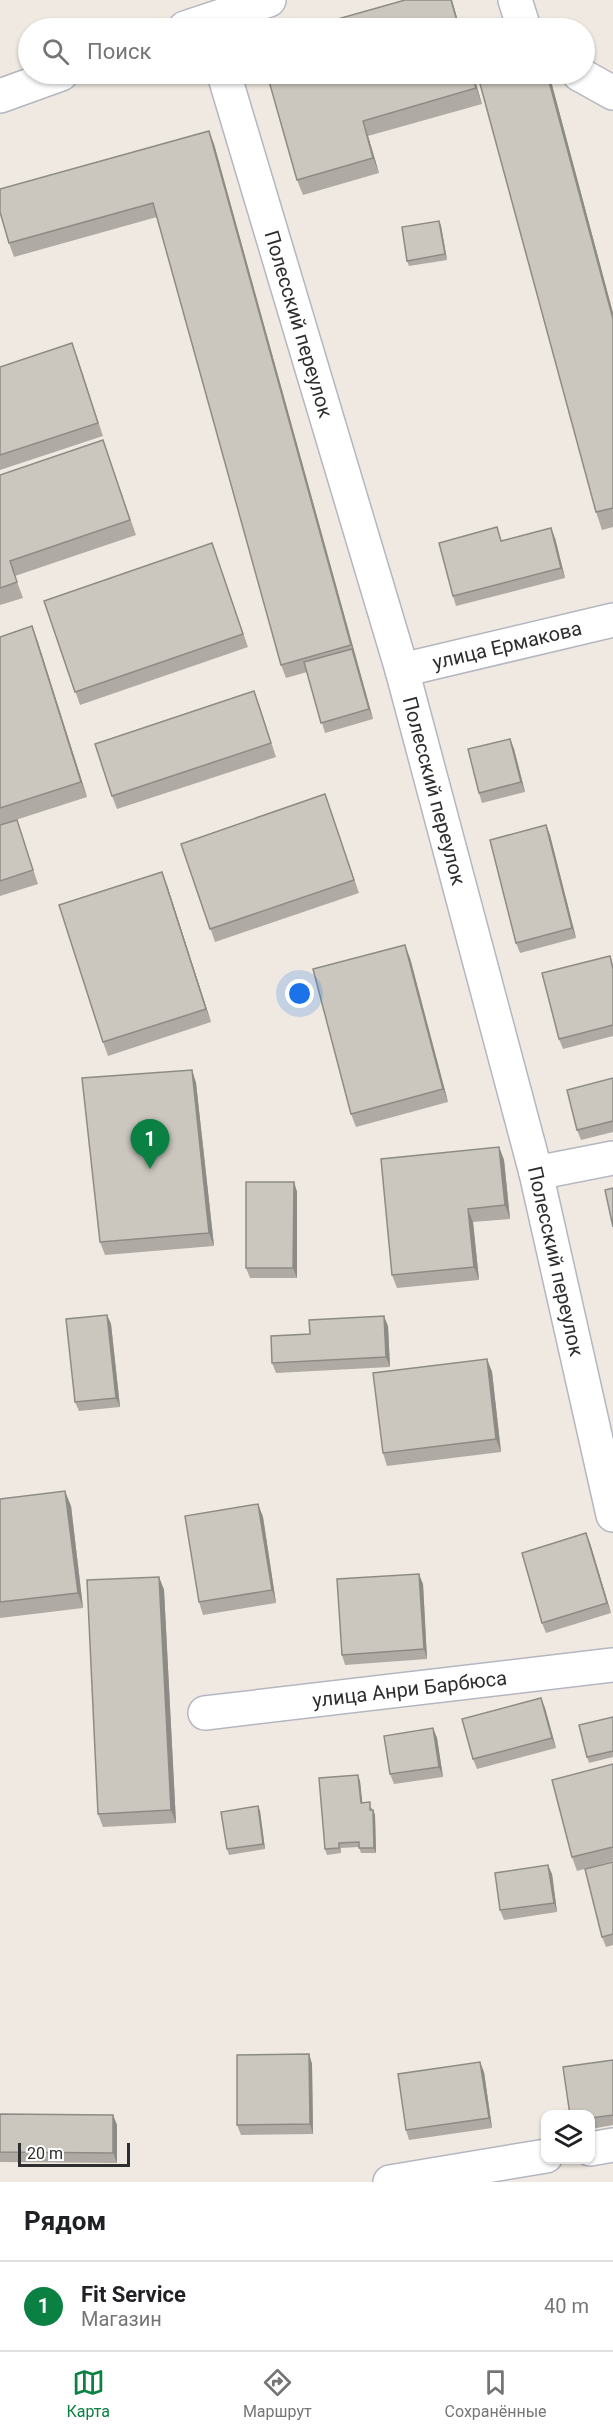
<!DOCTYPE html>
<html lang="ru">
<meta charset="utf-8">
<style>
body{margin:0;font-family:Roboto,sans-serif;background:#f6f6f6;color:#202124}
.controls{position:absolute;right:18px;bottom:18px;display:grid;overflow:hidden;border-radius:12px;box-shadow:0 2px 4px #0004}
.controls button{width:54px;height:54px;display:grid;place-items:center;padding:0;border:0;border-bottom:2px solid #e0e0e0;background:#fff;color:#202124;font:30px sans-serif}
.scale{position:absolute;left:18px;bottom:15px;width:112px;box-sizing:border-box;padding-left:6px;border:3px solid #2e2e2e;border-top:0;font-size:16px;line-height:21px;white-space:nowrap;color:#2e2e2e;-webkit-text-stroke:4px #fff;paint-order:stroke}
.you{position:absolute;left:300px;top:994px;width:21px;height:21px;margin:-15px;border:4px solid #fff;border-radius:50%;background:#1a73e8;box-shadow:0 0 0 9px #1a73e833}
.badge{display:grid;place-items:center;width:39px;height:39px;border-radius:50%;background:#0b8043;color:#fff;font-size:20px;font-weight:700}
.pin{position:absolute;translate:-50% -50px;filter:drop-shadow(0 2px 3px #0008)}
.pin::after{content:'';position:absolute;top:32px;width:21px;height:18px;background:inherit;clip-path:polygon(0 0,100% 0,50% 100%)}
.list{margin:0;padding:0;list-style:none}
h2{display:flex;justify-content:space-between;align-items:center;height:78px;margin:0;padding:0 24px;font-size:26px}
h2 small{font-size:20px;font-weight:400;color:#757577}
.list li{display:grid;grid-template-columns:39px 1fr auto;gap:18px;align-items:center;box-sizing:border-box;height:90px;padding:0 24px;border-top:2px solid #e0e0e0}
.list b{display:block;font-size:22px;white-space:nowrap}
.list p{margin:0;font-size:20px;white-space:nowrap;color:#757577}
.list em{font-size:20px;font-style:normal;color:#757577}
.icon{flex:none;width:33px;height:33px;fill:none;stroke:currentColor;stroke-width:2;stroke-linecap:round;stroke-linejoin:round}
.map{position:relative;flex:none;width:613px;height:2182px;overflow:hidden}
.search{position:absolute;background:#fff;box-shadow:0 2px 4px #0004;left:18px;right:18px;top:18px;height:66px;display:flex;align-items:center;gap:15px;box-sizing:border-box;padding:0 21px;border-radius:33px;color:#757577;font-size:22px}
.sheet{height:168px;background:#fff}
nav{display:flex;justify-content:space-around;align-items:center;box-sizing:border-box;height:84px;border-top:2px solid #e0e0e0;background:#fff;font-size:16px;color:#757577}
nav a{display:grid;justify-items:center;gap:3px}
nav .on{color:#0b8043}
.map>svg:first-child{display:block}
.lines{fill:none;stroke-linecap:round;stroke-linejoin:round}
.minor-casing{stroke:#b4b7c1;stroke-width:36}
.minor{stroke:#fff;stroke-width:33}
.wall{fill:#afaba4}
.shaded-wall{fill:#8e8b86}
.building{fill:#cbc7bf;stroke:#8e8b86;stroke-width:1.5}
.labels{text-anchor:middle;stroke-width:4.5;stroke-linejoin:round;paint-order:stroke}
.street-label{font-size:20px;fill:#2e2e2e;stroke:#fff}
</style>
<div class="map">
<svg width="613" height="2182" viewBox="0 0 613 2182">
<rect width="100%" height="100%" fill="#efe9e1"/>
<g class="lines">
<g class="minor-casing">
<g id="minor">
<polyline points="515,0 524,28"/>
<polyline points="185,28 269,0"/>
<path id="s1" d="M224,74L402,670L536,1173L613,1515"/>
<polyline points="579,74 613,93"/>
<polyline points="0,96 61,74"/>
<path id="s2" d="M402,670L613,620"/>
<polyline points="536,1173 613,1158"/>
<path id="s3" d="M205,1713L613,1665"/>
<polyline points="590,2149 613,2145"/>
<polyline points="390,2182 546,2156"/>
</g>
</g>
<use href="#minor" class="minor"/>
</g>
<g class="wall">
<polygon points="267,74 473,74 482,104 368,136 379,173 303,195 297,180"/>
<polygon points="551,81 613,313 613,527 602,530 596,512"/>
<polygon points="209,131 214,144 373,719 325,733 307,672 286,678 281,665 157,217 14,257 9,243"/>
<polygon points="439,221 441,226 447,260 409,266 407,261"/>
<polygon points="77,356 103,436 0,470 0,367"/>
<polygon points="103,440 136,535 15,576 23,598 0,605 0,475"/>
<polygon points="555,538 565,578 456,606 453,596 501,541"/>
<polygon points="212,543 248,647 80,705 44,601"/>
<polygon points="32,626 87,797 0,825 0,637"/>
<polygon points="259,704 276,757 117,809 112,796"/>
<polygon points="510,739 514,749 525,792 482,803 479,793"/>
<polygon points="325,794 359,893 215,942 181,844"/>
<polygon points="17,820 38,884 0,896 0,825"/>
<polygon points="546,825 550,835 576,938 520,953 516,943"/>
<polygon points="167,885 211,1022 108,1056 103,1042"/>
<polygon points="610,956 613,965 613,1036 563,1049 559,1039"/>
<polygon points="410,958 448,1102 356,1127 351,1114"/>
<polygon points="192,1070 196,1083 214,1246 105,1255 100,1242"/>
<polygon points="613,1078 613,1132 581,1140 577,1130"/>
<polygon points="499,1147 504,1160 510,1219 473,1222 479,1280 397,1288 392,1275"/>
<polygon points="294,1182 297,1192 297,1278 250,1278 246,1268"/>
<polygon points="107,1315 111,1324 120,1407 79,1411 75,1402"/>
<polygon points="388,1326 390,1367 276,1373 272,1363 310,1334"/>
<polygon points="487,1359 492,1372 501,1452 387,1466 383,1453"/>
<polygon points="0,1499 71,1506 83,1608 0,1618"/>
<polygon points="258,1504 263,1517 276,1603 203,1615 199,1602"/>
<polygon points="590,1543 611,1613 546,1633 542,1623"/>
<polygon points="159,1577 164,1590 176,1823 103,1827 98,1814"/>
<polygon points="423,1584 427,1659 345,1665 342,1655"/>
<polygon points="541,1698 545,1708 556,1748 477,1769 473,1759"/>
<polygon points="613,1717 613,1757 589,1763 587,1757"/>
<polygon points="433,1728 437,1738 443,1777 394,1784 390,1774"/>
<polygon points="613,1764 613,1861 577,1871 572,1857"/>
<polygon points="360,1781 362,1803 372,1808 372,1810 373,1810 375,1815 376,1853 361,1853 359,1847 341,1848 341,1853 327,1855 325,1849"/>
<polygon points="258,1806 260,1811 265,1849 229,1855 227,1849"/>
<polygon points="613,1862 613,1945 606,1947 602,1937"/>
<polygon points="552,1874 557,1912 504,1920 500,1910"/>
<polygon points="309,2054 312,2064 313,2134 241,2135 237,2125"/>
<polygon points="613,2060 613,2125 591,2129 591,2115"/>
<polygon points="484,2072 492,2128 409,2140 406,2130"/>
<polygon points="0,2114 113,2115 117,2125 117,2163 0,2162"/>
</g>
<g class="shaded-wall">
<polygon points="451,0 452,0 460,28 459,28"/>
<polygon points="472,74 473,74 482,104 476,88"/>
<polygon points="547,74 548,74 551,81 613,313 613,319"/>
<polygon points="363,121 368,136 379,173 373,158"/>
<polygon points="209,131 214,144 373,719 369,709"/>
<polygon points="439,221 441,226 447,260 445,254"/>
<polygon points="551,528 555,538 565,578 561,568"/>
<polygon points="32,626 38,642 87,797 81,782"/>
<polygon points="510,739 514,749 525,792 521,782"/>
<polygon points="546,825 550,835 576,938 572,928"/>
<polygon points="162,872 167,885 211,1022 206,1009"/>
<polygon points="405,945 410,958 448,1102 443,1089"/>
<polygon points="192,1070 196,1083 214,1246 209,1233"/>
<polygon points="499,1147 504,1160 510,1219 505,1205"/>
<polygon points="294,1182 297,1192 297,1278 293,1268"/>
<polygon points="468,1209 473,1222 479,1280 474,1267"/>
<polygon points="107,1315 111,1324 120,1407 116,1398"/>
<polygon points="384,1316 388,1326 390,1367 386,1357"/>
<polygon points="487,1359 492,1372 501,1452 496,1439"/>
<polygon points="65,1491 71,1506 83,1608 78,1593"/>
<polygon points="258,1504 263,1517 276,1603 272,1590"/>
<polygon points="586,1533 590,1543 611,1613 607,1603"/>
<polygon points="419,1574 423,1584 427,1659 424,1649"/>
<polygon points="159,1577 164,1590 176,1823 171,1810"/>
<polygon points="541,1698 545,1708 556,1748 552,1738"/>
<polygon points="433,1728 437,1738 443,1777 439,1767"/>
<polygon points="358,1775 360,1781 363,1808 361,1803"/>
<polygon points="258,1806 260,1811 265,1849 263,1844"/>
<polygon points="373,1810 375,1815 376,1853 374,1848"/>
<polygon points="548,1865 552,1874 557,1912 554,1903"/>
<polygon points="309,2054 312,2064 313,2134 310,2124"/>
<polygon points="480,2062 484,2072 492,2128 489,2118"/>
<polygon points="113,2115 117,2125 117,2163 113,2153"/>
</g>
<g class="building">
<polygon points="405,0 451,0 459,28 306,28"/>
<polygon points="267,74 472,74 476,88 363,121 373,158 297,180"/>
<polygon points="505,74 547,74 613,319 613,508 596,512 479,80"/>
<polygon points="209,131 351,645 281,665 153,203 9,243 0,212 0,189"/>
<polygon points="439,221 445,254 407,261 402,227"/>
<polygon points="72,343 98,423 0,455 0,367"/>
<polygon points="103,440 130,520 10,561 17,582 0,588 0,475"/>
<polygon points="497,527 501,541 551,528 561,568 453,596 439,543"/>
<polygon points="212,543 243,634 75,692 44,601"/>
<polygon points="32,626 81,782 0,808 0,637"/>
<polygon points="352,649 369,709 321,723 304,662"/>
<polygon points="254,691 271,743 112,796 95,744"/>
<polygon points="510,739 521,782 479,793 468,749"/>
<polygon points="325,794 354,880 210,929 181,844"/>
<polygon points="17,820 33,870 0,881 0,825"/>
<polygon points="546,825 572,928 516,943 490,840"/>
<polygon points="162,872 206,1009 103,1042 59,905"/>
<polygon points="405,945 443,1089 351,1114 313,969"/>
<polygon points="610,956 613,969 613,1025 559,1039 542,973"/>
<polygon points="192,1070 209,1233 100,1242 82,1078"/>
<polygon points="613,1078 613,1121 577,1130 567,1090"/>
<polygon points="499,1147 505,1205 468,1209 474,1267 392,1275 381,1159"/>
<polygon points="246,1182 294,1182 293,1268 246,1268"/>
<polygon points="613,1188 613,1227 605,1190"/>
<polygon points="107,1315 116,1398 75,1402 66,1319"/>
<polygon points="384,1316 386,1357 272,1363 271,1336 310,1334 309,1320"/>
<polygon points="487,1359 496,1439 383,1453 373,1373"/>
<polygon points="65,1491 78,1593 0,1602 0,1499"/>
<polygon points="258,1504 272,1590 199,1602 185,1516"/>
<polygon points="586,1533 607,1603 542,1623 522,1553"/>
<polygon points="419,1574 424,1649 342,1655 337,1579"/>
<polygon points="159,1577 171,1810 98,1814 87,1580"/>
<polygon points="541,1698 552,1738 473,1759 462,1719"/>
<polygon points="613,1717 613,1751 587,1757 579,1725"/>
<polygon points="433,1728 439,1767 390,1774 384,1736"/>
<polygon points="613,1764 613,1847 572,1857 552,1780"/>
<polygon points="358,1775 361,1803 370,1802 370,1810 373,1810 374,1848 359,1848 359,1842 339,1843 339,1848 325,1849 319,1778"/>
<polygon points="258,1806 263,1844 227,1849 221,1812"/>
<polygon points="613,1862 613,1934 602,1937 585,1869"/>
<polygon points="548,1865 554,1903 500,1910 495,1873"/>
<polygon points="309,2054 310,2124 237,2125 237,2055"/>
<polygon points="613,2060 613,2115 591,2118 591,2115 570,2115 563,2067"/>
<polygon points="480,2062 489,2118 406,2130 398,2074"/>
<polygon points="0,2114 113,2115 113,2153 0,2152"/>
</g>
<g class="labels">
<g class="street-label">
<text dy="7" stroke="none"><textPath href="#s1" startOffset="261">Полесский переулок</textPath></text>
<text dy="7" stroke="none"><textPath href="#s2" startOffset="108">улица Ермакова</textPath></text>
<text dy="7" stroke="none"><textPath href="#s1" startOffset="747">Полесский переулок</textPath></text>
<text dy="7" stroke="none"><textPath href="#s1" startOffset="1233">Полесский переулок</textPath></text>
<text dy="7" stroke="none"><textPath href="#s3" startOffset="206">улица Анри Барбюса</textPath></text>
</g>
</g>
</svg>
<div class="controls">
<button><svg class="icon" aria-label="layers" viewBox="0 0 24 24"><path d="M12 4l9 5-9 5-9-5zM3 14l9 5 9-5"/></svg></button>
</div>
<div class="scale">20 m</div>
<div class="you"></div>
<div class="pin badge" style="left:150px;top:1169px">1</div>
<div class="search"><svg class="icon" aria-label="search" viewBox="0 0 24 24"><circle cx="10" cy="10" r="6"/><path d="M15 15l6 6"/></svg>Поиск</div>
</div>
<section class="sheet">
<h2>Рядом<small></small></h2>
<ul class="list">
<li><span class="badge">1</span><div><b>Fit Service</b><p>Магазин</p></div><em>40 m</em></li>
</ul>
</section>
<nav>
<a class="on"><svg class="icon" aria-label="map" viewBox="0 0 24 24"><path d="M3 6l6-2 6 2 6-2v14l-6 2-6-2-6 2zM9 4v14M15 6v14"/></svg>Карта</a>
<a><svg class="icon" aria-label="directions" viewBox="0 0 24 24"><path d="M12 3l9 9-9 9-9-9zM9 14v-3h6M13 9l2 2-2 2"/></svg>Маршрут</a>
<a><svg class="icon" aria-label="saved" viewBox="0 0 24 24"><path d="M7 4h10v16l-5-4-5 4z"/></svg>Сохранённые</a>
</nav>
